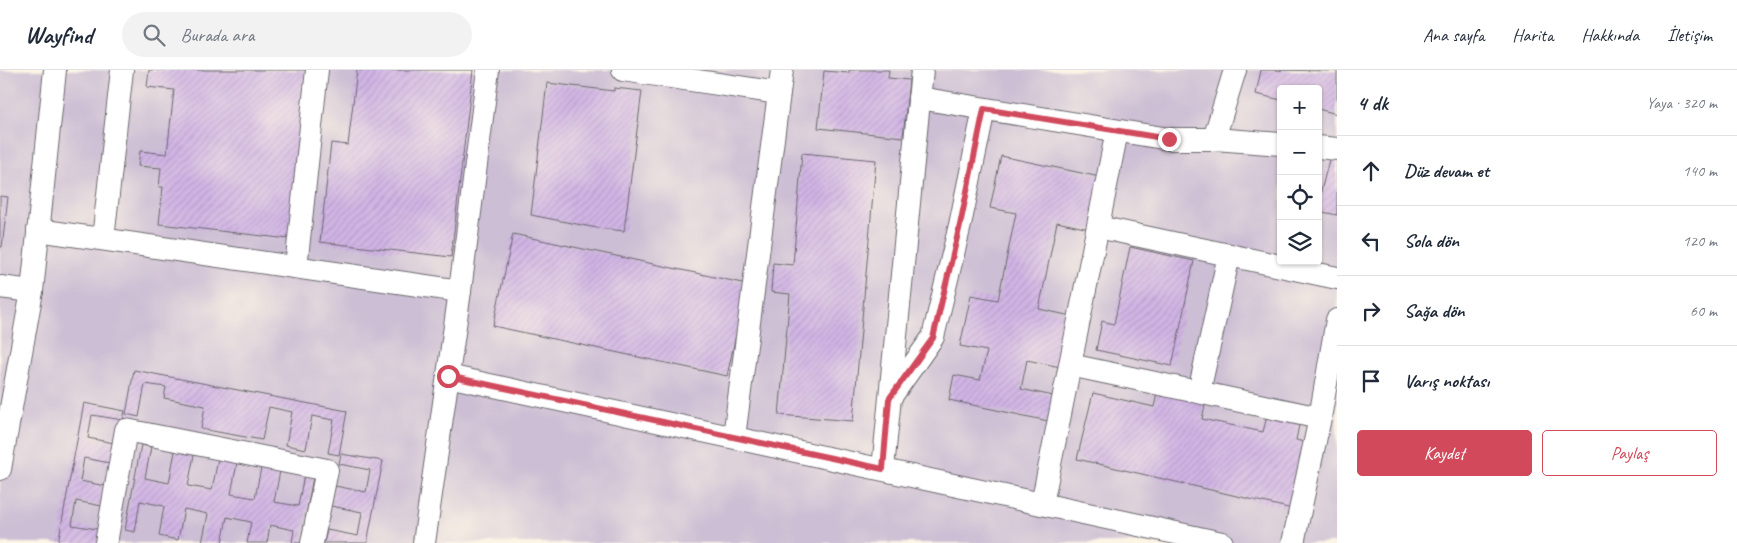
<!DOCTYPE html>
<html lang="tr">
<meta charset="utf-8">
<style>
body{margin:0;font-family:Caveat,sans-serif;background:#f2f2f3;color:#1f2937}
.controls{position:absolute;right:15px;top:15px;display:grid;overflow:hidden;border-radius:5px;box-shadow:0 1px 4px #0004}
.controls button{width:45px;height:45px;display:grid;place-items:center;padding:0;border:0;border-bottom:1px solid #e0e1e3;background:#fff;color:#1f2937;font:25px sans-serif}
.stop{position:absolute;width:15px;height:15px;margin:-11px;border:4px solid #d1495b;border-radius:50%;background:#fff}
.stop.end{background:#d1495b;border-color:#fff;box-shadow:0 1px 5px #0008}
.list{margin:0;padding:0;list-style:none}
h2{display:flex;justify-content:space-between;align-items:center;height:65px;margin:0;padding:0 20px;font-size:21px}
h2 small{font-size:16px;font-weight:400;color:#747a83}
.list li{display:grid;grid-template-columns:32px 1fr auto;gap:15px;align-items:center;box-sizing:border-box;height:70px;padding:0 20px;border-top:1px solid #e0e1e3}
.list b{display:block;font-size:19px;white-space:nowrap}
.list em{font-size:16px;font-style:normal;color:#747a83}
.actions{display:flex;gap:10px;padding:15px 20px}
.actions a{flex:1;padding:11px 0;border:1px solid #d1495b;border-radius:5px;text-align:center;font-size:18px;color:#d1495b}
.actions .main{background:#d1495b;color:#fff}
.icon{flex:none;width:28px;height:28px;fill:none;stroke:currentColor;stroke-width:2;stroke-linecap:round;stroke-linejoin:round}
.map{position:relative;flex:none;width:1337px;height:473px;overflow:hidden}
header{display:flex;align-items:center;gap:30px;box-sizing:border-box;height:70px;padding:0 25px;background:#fff;border-bottom:1px solid #e0e1e3}
header strong{font-size:24px}
nav{display:flex;gap:28px;margin-inline-start:auto;font-size:18px}
.search{width:350px;height:45px;background:#f2f2f3;display:flex;align-items:center;gap:12px;box-sizing:border-box;padding:0 18px;border-radius:28px;color:#747a83;font-size:19px}
main{display:flex}
aside{flex:1;background:#fff}
.map>svg:first-child{display:block}
.industrial{fill:#ccbed4;fill-rule:evenodd}
.building{fill:url(#building-hatch)}
.lines{fill:none;stroke-linecap:round;stroke-linejoin:round}
.minor-casing{stroke:#6b686f;stroke-width:24}
.minor{stroke:#fff;stroke-width:22}
.route{stroke:#d1495b;stroke-width:6}
</style>
<header>
<strong>Wayfind</strong>
<div class="search"><svg class="icon" aria-label="search" viewBox="0 0 24 24"><circle cx="10" cy="10" r="6"/><path d="M15 15l6 6"/></svg>Burada ara</div>
<nav><a>Ana sayfa</a><a>Harita</a><a>Hakkında</a><a>İletişim</a></nav>
</header>
<main>
<div class="map">
<svg width="1337" height="473" viewBox="0 0 1337 473">
<defs>
<pattern id="building-hatch" width="6" height="6" patternUnits="userSpaceOnUse" patternTransform="scale(1.25)"><rect width="6" height="6" fill="#d1b5e5"/><path d="M-1 1l2-2M0 6l6-6M5 7l2-2" fill="none" stroke="#b39bc5"/></pattern>
</defs>
<rect width="100%" height="100%" fill="#fcf5e5"/>
<filter id="ink" filterUnits="userSpaceOnUse"><feTurbulence type="fractalNoise" baseFrequency=".02" numOctaves="2"/><feDisplacementMap in="SourceGraphic" scale="10" xChannelSelector="R" yChannelSelector="G"/><feConvolveMatrix kernelMatrix="1 2 1 2 8 2 1 2 1" color-interpolation-filters="sRGB"/></filter>
<filter id="wash" filterUnits="userSpaceOnUse"><feTurbulence type="fractalNoise" baseFrequency=".0096" numOctaves="4" result="noise"/><feDisplacementMap in="SourceGraphic" scale="20" xChannelSelector="R" yChannelSelector="G"/><feGaussianBlur stdDeviation="1.12" result="paint"/><feColorMatrix in="noise" values="0 0 0 0 0 0 0 0 0 0 0 0 0 0 0 0 0 1.4 0 .05"/><feComposite in="paint" operator="in"/></filter>
<g filter="url(#wash)">
<rect width="100%" height="100%" fill="#f3e9cf"/>
<path class="industrial" d="M0,0H1337V473H0ZM1281,19H1318V191H1281Z"/>
<g id="blocks">
<g class="building">
<polygon points="149,0 309,0 289,169 159,154 163,117 159,117 161,98 138,96 140,81 167,84 174,20 147,17"/>
<polygon points="357,0 473,0 451,187 320,172 331,73 348,75"/>
<polygon points="849,0 889,0 888,8 909,10 903,67 818,58 824,1 849,3"/>
<polygon points="1261,0 1337,1 1337,44 1318,39 1318,19 1281,19 1281,30 1256,24"/>
<polygon points="547,13 614,21 614,18 642,21 624,161 597,158 531,145"/>
<polygon points="802,83 876,90 853,351 779,345 790,224 771,222 773,193 793,195"/>
<polygon points="1001,86 1105,108 1094,160 1057,152 1039,239 1076,247 1065,298 1027,290 1021,319 1058,327 1053,352 949,330 954,305 980,310 987,281 960,276 971,225 998,230 1016,143 990,138"/>
<polygon points="1330,86 1337,87 1337,145 1318,141 1318,133"/>
<polygon points="0,126 8,127 2,177 0,177"/>
<polygon points="513,164 747,214 727,306 493,256"/>
<polygon points="1130,177 1194,191 1172,296 1096,280 1102,251 1114,254"/>
<polygon points="134,300 347,341 339,385 328,383 334,350 312,346 306,379 286,375 292,342 269,337 262,370 201,359 205,336 164,328 166,317 145,314 139,347 126,344"/>
<polygon points="1158,319 1206,331 1202,349 1263,362 1268,342 1300,350 1296,370 1312,374 1297,440 1077,389 1093,323 1154,337"/>
<polygon points="84,333 125,341 123,350 92,345 88,368 119,374 115,394 84,388 80,411 111,417 107,437 76,431 72,455 103,460 100,473 58,473"/>
<polygon points="141,375 151,377 145,408 169,413 175,381 194,385 188,416 212,420 218,389 237,393 231,424 255,428 261,398 280,401 274,432 298,436 304,405 313,407 301,473 292,473 294,460 270,455 267,473 247,473 251,452 227,447 222,473 202,473 208,444 184,439 178,470 159,466 164,436 140,431 135,462 125,460"/>
<polygon points="341,384 383,391 367,473 324,473 327,460 358,466 362,442 331,436 335,416 366,422 370,400 339,394"/>
</g>
</g>
</g>
<g filter="url(#ink)">
<use href="#blocks" fill-opacity="0" stroke="#6b686f" stroke-width="1"/>
<g class="lines">
<g class="minor-casing">
<g id="minor">
<polyline points="623,0 779,23 782,0"/>
<polyline points="919,28 1169,69 1214,69 1235,0"/>
<polyline points="1214,69 1281,74"/>
<polyline points="1318,77 1337,79"/>
<polyline points="1098,157 1337,208"/>
<polyline points="38,160 460,221"/>
<polyline points="103,169 122,0"/>
<polyline points="296,197 317,0"/>
<polyline points="0,217 32,221"/>
<polyline points="1070,295 1320,348"/>
<polyline points="448,306 1222,473"/>
<polyline points="1199,322 1229,185"/>
<polyline points="890,328 933,267 960,155 984,39"/>
<polyline points="734,367 779,23"/>
<polyline points="0,399 32,221 55,0"/>
<polyline points="883,399 922,0"/>
<polyline points="1042,434 1117,61"/>
<polyline points="106,473 126,360 327,400 312,473"/>
<polyline points="424,473 460,221 488,0"/>
<polyline points="1293,473 1320,348 1337,250"/>
</g>
</g>
<use href="#minor" class="minor"/>
</g>
</g>
<g class="lines" filter="url(#ink)">
<polyline class="route" points="448,306 883,399 889,329 933,268 960,155 984,39 1169,69"/>
</g>
</svg>
<div class="controls">
<button>+</button>
<button>−</button>
<button><svg class="icon" aria-label="locate" viewBox="0 0 24 24"><circle cx="12" cy="12" r="6"/><path d="M12 2v4M12 18v4M2 12h4M18 12h4"/></svg></button>
<button><svg class="icon" aria-label="layers" viewBox="0 0 24 24"><path d="M12 4l9 5-9 5-9-5zM3 14l9 5 9-5"/></svg></button>
</div>
<div class="stop" style="left:448px;top:306px"></div>
<div class="stop end" style="left:1169px;top:69px"></div>
</div>
<aside>
<h2>4 dk<small>Yaya · 320 m</small></h2>
<ul class="list">
<li><svg class="icon" aria-label="ahead" viewBox="0 0 24 24"><path d="M12 20V5M6 11l6-6 6 6"/></svg><div><b>Düz devam et</b></div><em>140 m</em></li>
<li><svg class="icon" aria-label="left" viewBox="0 0 24 24"><path d="M17 20v-9H6M10 6l-5 5 5 5"/></svg><div><b>Sola dön</b></div><em>120 m</em></li>
<li><svg class="icon" aria-label="right" viewBox="0 0 24 24"><path d="M7 20v-9h11M14 6l5 5-5 5"/></svg><div><b>Sağa dön</b></div><em>60 m</em></li>
<li><svg class="icon" aria-label="arrive" viewBox="0 0 24 24"><path d="M6 21V4h12l-3 4 3 4H6"/></svg><div><b>Varış noktası</b></div></li>
</ul>
<div class="actions"><a class="main">Kaydet</a><a>Paylaş</a></div>
</aside>
</main>
